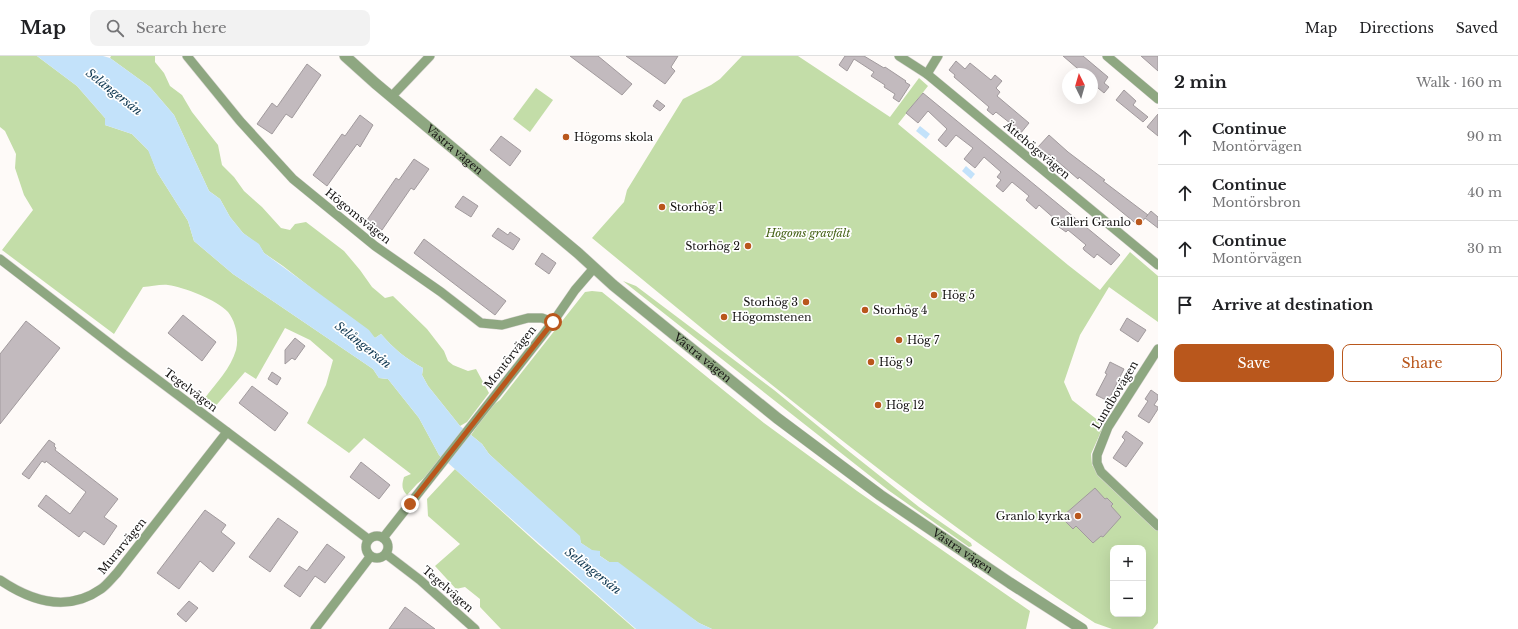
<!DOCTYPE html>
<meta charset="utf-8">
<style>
body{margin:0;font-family:"Libre Baskerville",serif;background:#f2f2f2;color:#202124}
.controls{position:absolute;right:12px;bottom:12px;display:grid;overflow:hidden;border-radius:8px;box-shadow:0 4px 16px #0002}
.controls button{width:36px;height:36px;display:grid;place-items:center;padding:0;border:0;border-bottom:1px solid #e0e0e0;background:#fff;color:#202124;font:20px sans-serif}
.compass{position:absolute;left:1062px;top:12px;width:36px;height:36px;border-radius:50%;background:#fff;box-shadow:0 4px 16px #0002;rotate:355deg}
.stop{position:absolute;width:12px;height:12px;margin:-9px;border:3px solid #b9571c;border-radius:50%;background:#fff}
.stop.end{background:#b9571c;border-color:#fff;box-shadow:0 1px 4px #0008}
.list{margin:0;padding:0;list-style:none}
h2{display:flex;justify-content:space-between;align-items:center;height:52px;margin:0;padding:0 16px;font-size:17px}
h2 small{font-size:13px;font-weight:400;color:#757577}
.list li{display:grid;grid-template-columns:26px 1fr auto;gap:12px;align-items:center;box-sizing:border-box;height:56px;padding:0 16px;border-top:1px solid #e0e0e0}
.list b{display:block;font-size:15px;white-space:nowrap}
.list p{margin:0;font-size:13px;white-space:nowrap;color:#757577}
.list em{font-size:13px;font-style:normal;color:#757577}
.actions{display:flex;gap:8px;padding:12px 16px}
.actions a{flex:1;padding:9px 0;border:1px solid #b9571c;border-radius:8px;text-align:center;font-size:14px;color:#b9571c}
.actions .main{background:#b9571c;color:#fff}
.icon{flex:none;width:22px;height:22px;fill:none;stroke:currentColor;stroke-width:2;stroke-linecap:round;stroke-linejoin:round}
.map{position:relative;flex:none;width:1158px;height:573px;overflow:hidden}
header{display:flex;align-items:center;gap:24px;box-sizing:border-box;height:56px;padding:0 20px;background:#fff;border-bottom:1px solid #e0e0e0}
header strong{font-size:19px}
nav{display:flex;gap:22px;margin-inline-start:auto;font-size:14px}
.search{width:280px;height:36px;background:#f2f2f2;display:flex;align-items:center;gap:10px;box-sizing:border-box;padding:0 14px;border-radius:8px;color:#757577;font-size:15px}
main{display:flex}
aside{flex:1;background:#fff}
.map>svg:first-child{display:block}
.green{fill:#c3dda8;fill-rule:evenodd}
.water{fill:#c3e2fa}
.building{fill:#c2babe;stroke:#a19a9d}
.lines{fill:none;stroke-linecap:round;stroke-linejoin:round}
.minor-casing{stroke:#d9d5d3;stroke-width:10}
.tertiary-casing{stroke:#d9d5d3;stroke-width:12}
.minor{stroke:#8ea781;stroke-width:9}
.tertiary{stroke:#8ea781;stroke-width:11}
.route{stroke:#b9571c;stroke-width:5}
.poi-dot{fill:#b9571c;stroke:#fff;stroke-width:1.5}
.labels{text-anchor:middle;stroke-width:3.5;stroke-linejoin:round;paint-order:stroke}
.poi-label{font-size:11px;fill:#161413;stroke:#fff;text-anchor:start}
.street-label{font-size:11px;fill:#161413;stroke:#fff}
.park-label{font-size:11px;font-style:italic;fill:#425f12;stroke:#fff}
.water-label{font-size:12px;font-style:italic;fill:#0b344e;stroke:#fff}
</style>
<header>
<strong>Map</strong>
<div class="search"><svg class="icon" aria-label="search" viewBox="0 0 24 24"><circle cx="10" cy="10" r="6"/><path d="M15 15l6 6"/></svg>Search here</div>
<nav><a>Map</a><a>Directions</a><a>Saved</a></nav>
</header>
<main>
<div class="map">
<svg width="1158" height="573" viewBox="0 0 1158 573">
<rect width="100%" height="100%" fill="#fefaf8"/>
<g class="green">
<path d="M0,0H37L77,30L105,62V69L132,78L149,95L157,116L188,165L194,185L233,218L373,313L379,322L388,323L419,362L439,399L441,401L429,418L417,428L407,439C401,433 402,428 404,421L411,418L364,382L349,397L307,367L326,329L333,304L310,284L285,272L256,323L245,316L213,353L204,347L205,342C216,327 231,312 236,294C239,282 236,266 228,256C217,244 184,231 168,229C160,228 151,231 143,231L114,278L2,194L33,154L24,139L15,112L16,98L5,75L0,71Z"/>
<path d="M111,0H155V6L164,17L170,30L182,39L192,56L218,89L222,109L234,121L244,135L262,151L281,172L290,174L295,168L306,166L344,195L360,214L372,231L385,242L393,240L427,273L444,295L448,305L453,309L468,315L476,313L489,337L467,366L460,370L428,330L422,319L423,312C406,303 393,292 381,278L375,282L283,210L264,197L259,189L243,177L230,161L220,143L209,135L174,59L150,31L110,2Z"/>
<path d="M742,0H798L890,61L919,22L928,30L898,68L1068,209L1100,234L1130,196L1158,220V266L1109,231L1080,279L1064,326L1072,344L1104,369L1091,398L1092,409L1158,475V567L1153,573H1112L1095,567C918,452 755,316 592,182L624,146L627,134L683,43L711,29L720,23ZM1113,492H1143V558H1113Z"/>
<polygon points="536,32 553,44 530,76 513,63"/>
<polygon points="623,225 636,230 774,334 846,393 919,451 971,487 972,490 969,491 888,434"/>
<polygon points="592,235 602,236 764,367 857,435 1030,555 1026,573 712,573 699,567 581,487 579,480 489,398 482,388 471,379 490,351 500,344 585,236"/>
<polygon points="455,413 539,489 635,573 501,573 480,551 480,543 465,531 456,533 435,510 460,488 428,460 427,443"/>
</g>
<g class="water">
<path d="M37,0H103L110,2L150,31L174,59L209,135L220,143L230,161L243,177L259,188L264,197L369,274L375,282L381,278C393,292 406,303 423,312L422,319L428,330L460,370L482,388L489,398L580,480L581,487L592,494L600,495V500L609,506H618L699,567L712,573H636L439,399L419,362L388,323L379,322L373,313L233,218L194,185L188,165L157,116L148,94L132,78L105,69V62L77,30Z"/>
<polygon points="920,70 930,78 926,83 916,75"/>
<polygon points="966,110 975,118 971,123 962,115"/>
</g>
<g class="building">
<polygon points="570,0 598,0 632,28 622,39"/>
<polygon points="626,0 678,0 671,11 675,15 665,28"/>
<polygon points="845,0 864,0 884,12 885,11 906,25 905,26 910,29 899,46 893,42 895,38 884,31 885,29 871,20 874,16 854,3 847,15 839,9"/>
<polygon points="1063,0 1083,0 1108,21 1104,27 1109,31 1104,37 1092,27 1092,18 1084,18"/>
<polygon points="1141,0 1158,0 1158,15"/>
<polygon points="956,5 965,13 970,7 991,24 995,19 1002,25 996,32 1000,36 997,40 1029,67 1020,78 1014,73 1015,71 996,56 993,59 987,54 989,51 954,21 955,19 949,14"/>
<polygon points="307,8 321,19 292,62 286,58 272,78 257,68 272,47 277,51"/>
<polygon points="1124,34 1136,45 1133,49 1148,61 1143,66 1116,44"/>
<polygon points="923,37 1120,199 1111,209 1097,198 1094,202 1084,194 1083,192 1086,189 1068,174 1066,176 1059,171 1060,169 1056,166 1057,165 1039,149 1036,153 1026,144 1029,140 1012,126 1003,136 996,130 1001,124 997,121 1001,116 984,101 975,112 964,103 973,92 956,79 946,91 938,84 947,73 928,55 918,67 906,57"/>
<polygon points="657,44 665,50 660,55 653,50"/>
<polygon points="1158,58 1158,80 1147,71"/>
<polygon points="360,59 373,69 360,91 357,88 327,130 313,119 342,78 345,80"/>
<polygon points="1049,79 1068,96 1105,124 1103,125 1148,159 1146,161 1151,155 1158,161 1158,172 1145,162 1139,170 1079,121 1078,123 1049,98 1048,100 1038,91"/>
<polygon points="501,80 521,95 510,110 490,94"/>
<polygon points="414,103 429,113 414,134 411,132 382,174 367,164 396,122 399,124"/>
<polygon points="463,140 478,150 471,161 455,151"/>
<polygon points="498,172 508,179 510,176 520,183 513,194 492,180"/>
<polygon points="424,183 506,245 495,259 414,197"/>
<polygon points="542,197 556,207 549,218 535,208"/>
<polygon points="183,259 216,286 202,305 168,277"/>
<polygon points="1127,262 1146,274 1138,286 1120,274"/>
<polygon points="26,265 60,292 0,368 0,298"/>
<polygon points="295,282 305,290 295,304 292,302 285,308 285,294"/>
<polygon points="1110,306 1124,313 1108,345 1096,339 1107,318 1105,317"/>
<polygon points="272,316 281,322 277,329 268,323"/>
<polygon points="252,330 288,357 275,375 239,347"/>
<polygon points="1151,334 1158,339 1158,343 1154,349 1158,351 1158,353 1149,367 1138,360 1148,345 1145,343"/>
<polygon points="1126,375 1143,387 1126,411 1113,402 1125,384 1122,381"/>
<polygon points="49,384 55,388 54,390 56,392 55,394 118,443 104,461 117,470 104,489 84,475 79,481 38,450 46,439 70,458 86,436 46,405 45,407 42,405 29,423 22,418"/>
<polygon points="361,406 390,429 379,443 350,421"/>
<polygon points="1095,432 1105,443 1107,442 1113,448 1111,450 1121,461 1103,481 1101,480 1093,487 1076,470 1073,473 1063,463 1066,461 1064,459"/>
<polygon points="205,454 226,469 221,476 235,487 213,516 200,505 179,533 157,517"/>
<polygon points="278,462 298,476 270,516 249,501"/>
<polygon points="327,488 345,501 325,527 315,520 300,541 284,530 299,510 307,515"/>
<polygon points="189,545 198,552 186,566 177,558"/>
<polygon points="405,551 435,573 389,573"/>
</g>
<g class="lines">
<g class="minor-casing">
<g id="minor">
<polyline points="187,0 240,65 293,123 375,190 441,236 481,267 502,269 528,262 542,262 553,266"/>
<polyline points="899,0 927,18 1158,209"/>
<polyline points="1107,0 1158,43"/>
<polyline points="927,18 938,0"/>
<polyline points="392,40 430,0"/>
<polyline points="0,203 122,297 295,427 368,483"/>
<polyline points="1158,293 1108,371 1097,399 1097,407 1101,416 1158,470"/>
<circle cx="377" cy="491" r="11"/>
<polyline points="383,482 553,266 575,234 594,212"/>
<polyline points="386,498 420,524 475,573"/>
<path d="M0,524C31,545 67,557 101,533C107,529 112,522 117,517L227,376"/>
<polyline points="315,573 370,501"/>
</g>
</g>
<g class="tertiary-casing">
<g id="tertiary">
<path id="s1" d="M345,0L375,27L578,197L613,229L777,362L880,439L1010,527L1082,573"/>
</g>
</g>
<use href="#minor" class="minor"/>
<use href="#tertiary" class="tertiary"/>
</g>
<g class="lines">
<polyline class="route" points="410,448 553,266"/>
</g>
<g class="poi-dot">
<circle cx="566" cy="81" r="4"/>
<circle cx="662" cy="151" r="4"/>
<circle cx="1139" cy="166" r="4"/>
<circle cx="748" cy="190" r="4"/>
<circle cx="934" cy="239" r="4"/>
<circle cx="806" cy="246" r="4"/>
<circle cx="865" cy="254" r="4"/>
<circle cx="724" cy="261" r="4"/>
<circle cx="899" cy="284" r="4"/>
<circle cx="871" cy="306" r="4"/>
<circle cx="878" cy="349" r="4"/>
<circle cx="1078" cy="460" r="4"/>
</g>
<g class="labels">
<g class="poi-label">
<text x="574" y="85">Högoms skola</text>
<text x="670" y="155">Storhög 1</text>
<text x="1131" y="170" text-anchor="end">Galleri Granlo</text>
<text x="740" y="194" text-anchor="end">Storhög 2</text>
<text x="942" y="243">Hög 5</text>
<text x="798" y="250" text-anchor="end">Storhög 3</text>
<text x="873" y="258">Storhög 4</text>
<text x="732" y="265">Högomstenen</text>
<text x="907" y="288">Hög 7</text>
<text x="879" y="310">Hög 9</text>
<text x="886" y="353">Hög 12</text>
<text x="1070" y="464" text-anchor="end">Granlo kyrka</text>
</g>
<g class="street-label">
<text dy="4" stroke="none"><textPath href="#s1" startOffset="144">Västra vägen</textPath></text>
<text transform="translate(1037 94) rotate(40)" y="4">Ättehögsvägen</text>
<text transform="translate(358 160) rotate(39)" y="4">Högomsvägen</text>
<text transform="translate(510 301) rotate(-52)" y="4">Montörvägen</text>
<text dy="4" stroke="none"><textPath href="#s1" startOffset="468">Västra vägen</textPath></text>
<text transform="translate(191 334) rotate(37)" y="4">Tegelvägen</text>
<text transform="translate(1115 339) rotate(-59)" y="4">Lundbovägen</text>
<text transform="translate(122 490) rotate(-51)" y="4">Murarvägen</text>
<text dy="4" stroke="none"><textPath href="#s1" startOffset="792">Västra vägen</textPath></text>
<text transform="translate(448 533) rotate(41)" y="4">Tegelvägen</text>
</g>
<g class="park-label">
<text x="808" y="181">Högoms gravfält</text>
</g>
<g class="water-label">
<text transform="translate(114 36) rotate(38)" y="4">Selångersån</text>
<text transform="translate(363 289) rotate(38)" y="4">Selångersån</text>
<text transform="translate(593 515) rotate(38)" y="4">Selångersån</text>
</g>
</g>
</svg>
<div class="controls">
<button>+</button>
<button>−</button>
</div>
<svg class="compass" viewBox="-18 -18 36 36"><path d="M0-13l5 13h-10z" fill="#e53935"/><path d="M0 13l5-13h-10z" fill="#757577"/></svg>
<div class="stop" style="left:553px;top:266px"></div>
<div class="stop end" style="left:410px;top:448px"></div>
</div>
<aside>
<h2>2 min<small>Walk · 160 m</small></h2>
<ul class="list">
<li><svg class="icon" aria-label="ahead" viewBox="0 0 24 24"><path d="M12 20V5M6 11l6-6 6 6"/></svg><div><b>Continue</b><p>Montörvägen</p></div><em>90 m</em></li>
<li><svg class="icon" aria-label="ahead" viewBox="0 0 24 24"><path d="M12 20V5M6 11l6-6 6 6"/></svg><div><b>Continue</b><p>Montörsbron</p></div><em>40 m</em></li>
<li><svg class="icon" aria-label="ahead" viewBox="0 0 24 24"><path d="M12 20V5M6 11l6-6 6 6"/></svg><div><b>Continue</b><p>Montörvägen</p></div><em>30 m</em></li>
<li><svg class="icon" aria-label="arrive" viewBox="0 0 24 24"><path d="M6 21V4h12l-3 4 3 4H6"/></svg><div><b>Arrive at destination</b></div></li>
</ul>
<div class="actions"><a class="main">Save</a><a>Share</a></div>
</aside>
</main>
